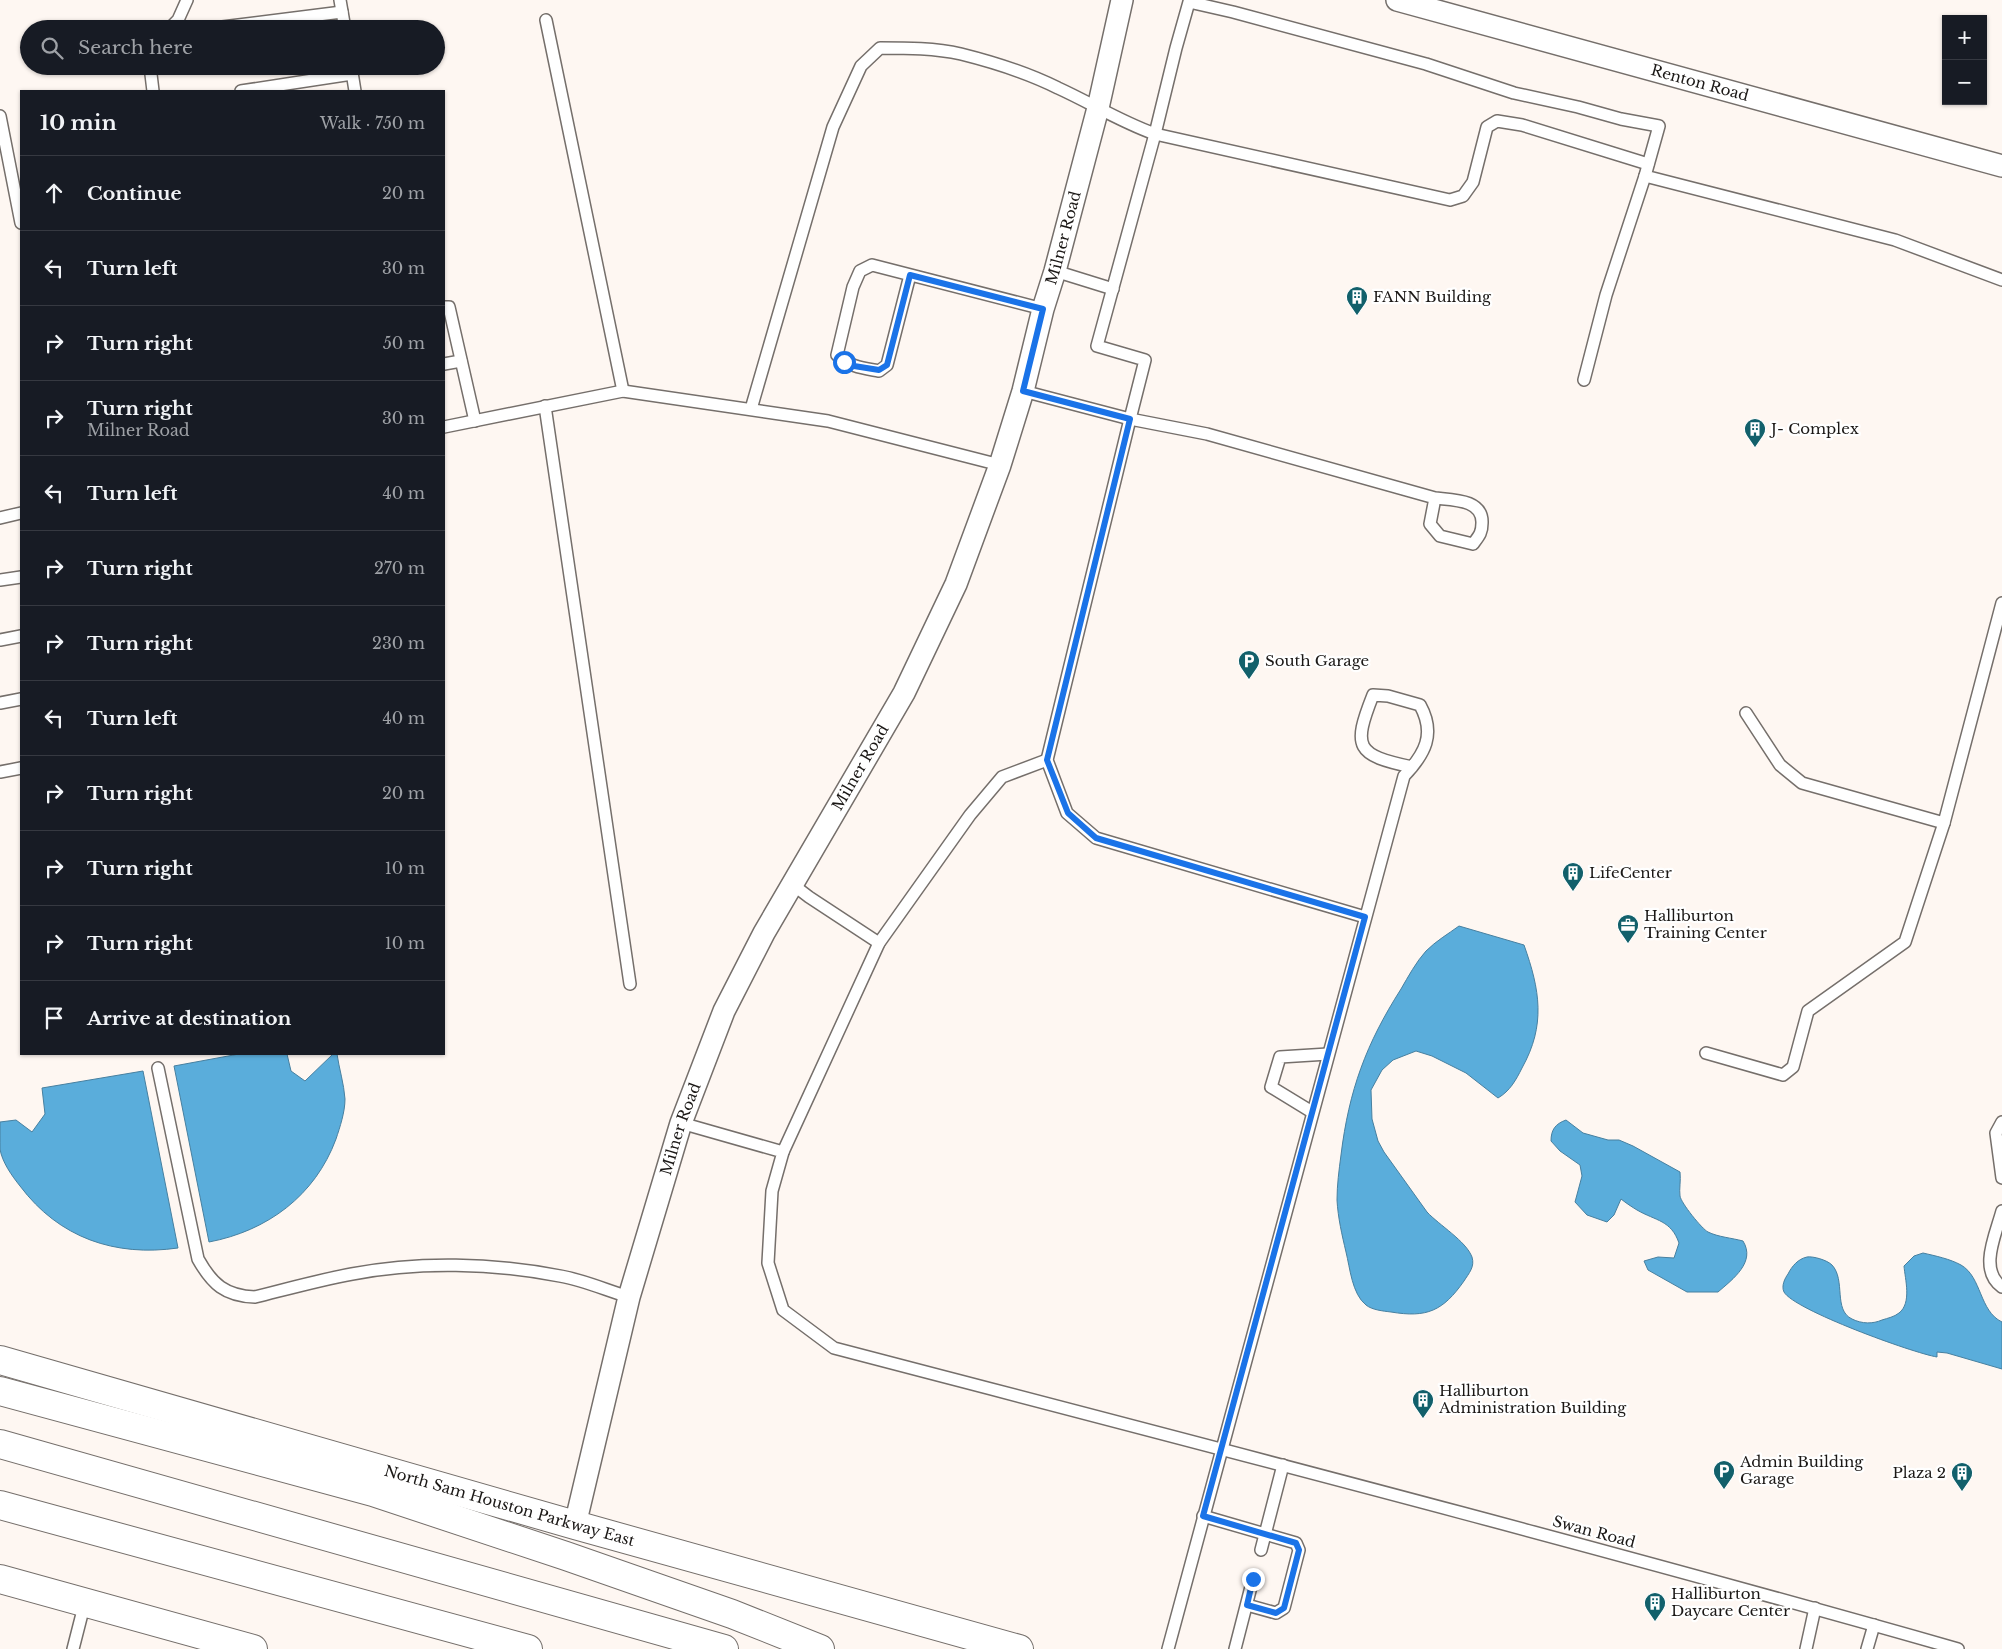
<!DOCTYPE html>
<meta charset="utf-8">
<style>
body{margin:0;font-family:"Libre Baskerville",serif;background:#242831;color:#f1f3f6}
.controls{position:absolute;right:15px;top:15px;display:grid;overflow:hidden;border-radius:0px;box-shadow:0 1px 4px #0004}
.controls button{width:45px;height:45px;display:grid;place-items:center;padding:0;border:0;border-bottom:1px solid #363941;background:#171b24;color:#f1f3f6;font:25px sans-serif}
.stop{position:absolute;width:15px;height:15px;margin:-11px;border:4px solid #1a73e8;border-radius:50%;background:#fff}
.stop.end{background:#1a73e8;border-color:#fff;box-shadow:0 1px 5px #0008}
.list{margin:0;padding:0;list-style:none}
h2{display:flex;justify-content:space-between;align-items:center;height:65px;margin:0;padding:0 20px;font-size:21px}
h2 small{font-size:16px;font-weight:400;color:#9ea1a6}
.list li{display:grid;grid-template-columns:32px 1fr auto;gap:15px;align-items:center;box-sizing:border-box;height:75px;padding:0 20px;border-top:1px solid #363941}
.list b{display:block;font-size:19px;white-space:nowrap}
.list p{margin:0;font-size:16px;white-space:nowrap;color:#9ea1a6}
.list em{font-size:16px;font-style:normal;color:#9ea1a6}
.icon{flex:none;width:28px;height:28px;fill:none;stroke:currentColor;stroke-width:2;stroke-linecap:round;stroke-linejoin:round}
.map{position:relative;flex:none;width:2002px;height:1649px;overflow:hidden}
.search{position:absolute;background:#171b24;box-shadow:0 1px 4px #0004;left:20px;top:20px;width:425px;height:55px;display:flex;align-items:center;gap:12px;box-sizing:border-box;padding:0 18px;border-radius:28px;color:#9ea1a6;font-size:19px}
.panel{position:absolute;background:#171b24;box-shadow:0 1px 4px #0004;left:20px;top:90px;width:425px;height:965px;border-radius:0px}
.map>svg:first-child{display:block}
.water{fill:#5aaddb;stroke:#4780a0}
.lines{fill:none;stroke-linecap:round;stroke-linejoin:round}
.lane-casing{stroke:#756f6b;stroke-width:14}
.street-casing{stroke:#756f6b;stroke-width:24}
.secondary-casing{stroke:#756f6b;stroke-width:30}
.highway-casing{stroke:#756f6b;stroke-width:30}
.lane{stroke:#fff;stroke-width:11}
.street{stroke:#fff;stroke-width:21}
.secondary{stroke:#fff;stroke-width:28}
.highway{stroke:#fff;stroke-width:28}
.route{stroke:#1a73e8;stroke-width:6}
.labels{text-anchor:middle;stroke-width:4.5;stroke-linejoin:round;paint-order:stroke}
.street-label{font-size:15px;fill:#1b1816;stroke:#fff}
.poi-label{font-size:15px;fill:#1b1816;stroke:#fff;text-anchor:start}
</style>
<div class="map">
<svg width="2002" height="1649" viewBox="0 0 2002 1649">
<rect width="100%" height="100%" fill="#fef7f2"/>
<g class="water">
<path d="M1459,926L1524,945C1540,990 1546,1025 1522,1068C1516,1080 1510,1091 1498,1098L1466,1073L1432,1056L1416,1051L1393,1060L1382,1070L1371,1090L1372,1119L1378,1141L1384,1152L1427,1212C1439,1225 1466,1241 1472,1257C1475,1267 1469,1273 1464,1281C1443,1311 1427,1318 1391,1312C1383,1311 1372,1310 1366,1305C1352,1294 1350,1268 1346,1252C1342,1235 1338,1218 1337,1200C1337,1185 1339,1170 1341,1155C1349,1090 1366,1044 1401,989C1408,977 1416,962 1426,951C1436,941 1448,934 1459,926Z"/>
<path d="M239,1054H287L291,1071L305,1081L333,1054H337C339,1068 344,1084 345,1099C345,1112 340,1127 336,1139C315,1196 267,1231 209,1242L174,1066Z"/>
<path d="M143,1071L178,1248C115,1257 59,1238 20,1186C12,1176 2,1162 0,1149C0,1141 0,1131 0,1122L16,1120L32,1132L45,1114L42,1088Z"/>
<path d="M1566,1120L1583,1133L1608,1140H1619L1633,1146L1680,1172C1681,1181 1679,1189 1680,1196C1681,1203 1702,1229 1708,1232C1718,1237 1732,1238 1743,1241C1756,1262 1733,1279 1718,1292H1687L1648,1270L1644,1261L1658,1257L1674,1258L1679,1243C1671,1220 1656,1221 1637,1210C1632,1207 1626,1203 1621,1199L1614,1215L1607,1222L1587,1215L1575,1202L1582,1176L1580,1165L1560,1151L1551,1141C1551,1130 1555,1124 1566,1120Z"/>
<path d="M1923,1253C1936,1256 1950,1259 1961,1265C1982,1277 1979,1311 2002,1322V1369L1947,1353L1937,1352V1357C1913,1353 1794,1310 1784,1292C1781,1286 1785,1278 1788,1274C1792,1266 1798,1259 1807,1257C1813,1256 1827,1260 1832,1265C1846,1280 1833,1310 1852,1319C1862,1324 1873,1324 1882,1320C1888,1318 1894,1317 1899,1313C1912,1303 1905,1279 1904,1266L1914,1256Z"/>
</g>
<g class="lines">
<g class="lane-casing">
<g id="lane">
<polyline points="340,0 345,29"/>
<polyline points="546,20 623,391"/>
<polyline points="169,29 178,20 187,0"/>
<polyline points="206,29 342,12"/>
<polyline points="150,66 153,91"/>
<polyline points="351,66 355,91"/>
<polyline points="241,91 352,74"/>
<polyline points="0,116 21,223"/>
<polyline points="1055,271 1113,289"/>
<path d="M910,275L887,365L879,371C863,368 850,367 837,355L853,287L860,271L872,265L1043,309"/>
<polyline points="444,307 449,307 475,421"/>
<polyline points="444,364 461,361"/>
<polyline points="1584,380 1606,295 1645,176"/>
<polyline points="1023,391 1130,419 1145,360 1097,346 1155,134 1450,200 1463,196 1473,182 1487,127 1497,121 1522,125 1648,164"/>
<polyline points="545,406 630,984"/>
<path d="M751,409L833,127L861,66L880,48C907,48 935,48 961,54C993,62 1028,73 1058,88C1091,103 1121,122 1155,134L1176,48L1189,2L1233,12L1426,64L1514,93L1578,107L1621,119L1659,126L1645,176L1895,240L2002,280"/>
<polyline points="444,427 623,391 828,421 1000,465"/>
<polyline points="0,518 21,513"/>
<polyline points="0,580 21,577"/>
<polyline points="0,640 21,636"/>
<polyline points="0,703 21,699"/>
<polyline points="1746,713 1780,765 1802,783 1944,823"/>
<polyline points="0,772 21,768"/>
<polyline points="792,884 809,897 879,943"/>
<path d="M1365,917L1096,838L1067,813L1047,760L1130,419L1207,434L1435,498L1430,524L1440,536L1473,544C1479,536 1482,533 1482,523C1483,499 1452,500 1435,498"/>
<polyline points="1706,1053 1783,1075 1793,1067 1808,1011 1905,942 1944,823 2002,603"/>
<path d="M158,1068L198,1259C212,1284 225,1296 255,1297C287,1289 319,1280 352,1274C419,1261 493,1263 560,1276C583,1280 606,1290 629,1297"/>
<polyline points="1312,1112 1271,1087 1280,1057 1328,1054"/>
<polyline points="2002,1122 1996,1133 2002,1178"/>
<path d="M681,1123L783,1152L772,1191L768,1263L783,1310L834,1348C1209,1446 1585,1543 1958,1649"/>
<polyline points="783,1152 879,943 970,815 1002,777 1047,760"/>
<path d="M2002,1211C1996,1234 1978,1270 2002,1287"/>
<polyline points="1203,1516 1296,1543 1299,1550 1284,1608 1276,1613 1247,1605"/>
<polyline points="1261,1550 1283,1465"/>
<polyline points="73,1649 85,1602"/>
<path d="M1168,1649L1404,776C1425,754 1436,734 1420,705L1388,696L1373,695C1352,748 1356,755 1412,767"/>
<polyline points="1235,1649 1253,1579"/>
<polyline points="1806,1649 1815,1608"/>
<polyline points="1867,1649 1874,1625"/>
</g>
</g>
<g class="street-casing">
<g id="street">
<path id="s1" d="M1397,0L2002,166"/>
<path id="s2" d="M575,1525L629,1297L681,1123L724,1011L764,933L904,693L956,584L1000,465L1023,391L1043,309L1055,271L1098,108L1122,0"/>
</g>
</g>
<g class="secondary-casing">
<g id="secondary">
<path id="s3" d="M0,1360L575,1525L1019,1649"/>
<polyline points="0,1579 253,1649"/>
</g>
</g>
<g class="highway-casing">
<g id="highway">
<polyline points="0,1391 373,1492 566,1556 732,1614 820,1649"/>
<polyline points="0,1444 724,1649"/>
<polyline points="0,1505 528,1649"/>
</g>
</g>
<use href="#lane" class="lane"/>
<use href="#street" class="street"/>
<use href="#secondary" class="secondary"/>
<use href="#highway" class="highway"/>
</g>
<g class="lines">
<polyline class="route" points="844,362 854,366 879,370 887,365 910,275 1043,309 1023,391 1130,419 1047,760 1068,813 1096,838 1365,917 1203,1516 1296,1543 1299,1550 1284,1608 1276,1613 1247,1605 1253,1579"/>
</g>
<defs>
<g id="building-pin" transform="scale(1.125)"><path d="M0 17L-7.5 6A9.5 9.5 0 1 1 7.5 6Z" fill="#12606b" stroke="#fff"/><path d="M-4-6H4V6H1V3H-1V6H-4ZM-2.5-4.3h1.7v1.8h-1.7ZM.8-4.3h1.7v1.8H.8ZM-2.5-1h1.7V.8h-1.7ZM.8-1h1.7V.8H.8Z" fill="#fff"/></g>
<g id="parking-pin" transform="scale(1.125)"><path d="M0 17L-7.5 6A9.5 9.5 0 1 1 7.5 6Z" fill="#12606b" stroke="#fff"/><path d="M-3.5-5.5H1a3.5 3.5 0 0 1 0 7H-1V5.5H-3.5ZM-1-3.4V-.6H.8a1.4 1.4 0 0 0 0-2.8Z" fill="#fff"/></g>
<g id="office-pin" transform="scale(1.125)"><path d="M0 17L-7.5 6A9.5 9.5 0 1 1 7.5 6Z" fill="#12606b" stroke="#fff"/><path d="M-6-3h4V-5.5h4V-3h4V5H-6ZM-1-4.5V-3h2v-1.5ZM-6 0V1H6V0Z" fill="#fff"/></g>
</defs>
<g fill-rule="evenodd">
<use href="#building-pin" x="1357" y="297"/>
<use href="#building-pin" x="1755" y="429"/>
<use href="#parking-pin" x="1249" y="661"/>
<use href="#building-pin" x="1573" y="873"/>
<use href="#office-pin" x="1628" y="925"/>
<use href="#building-pin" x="1423" y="1400"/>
<use href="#parking-pin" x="1724" y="1471"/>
<use href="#building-pin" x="1962" y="1473"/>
<use href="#building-pin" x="1655" y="1603"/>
</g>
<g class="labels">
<g class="street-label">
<text dy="5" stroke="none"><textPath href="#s1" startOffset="314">Renton Road</textPath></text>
<text dy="5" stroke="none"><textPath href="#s2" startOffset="1385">Milner Road</textPath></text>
<text dy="5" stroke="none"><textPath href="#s2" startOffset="815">Milner Road</textPath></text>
<text dy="5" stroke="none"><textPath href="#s2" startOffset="410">Milner Road</textPath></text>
<text dy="5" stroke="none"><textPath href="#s3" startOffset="530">North Sam Houston Parkway East</textPath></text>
<text transform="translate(1594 1532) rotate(15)" y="5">Swan Road</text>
</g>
<g class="poi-label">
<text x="1373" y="302">FANN Building</text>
<text x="1771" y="434">J- Complex</text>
<text x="1265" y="666">South Garage</text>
<text x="1589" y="878">LifeCenter</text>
<text x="1644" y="921">Halliburton<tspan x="1644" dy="17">Training Center</tspan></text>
<text x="1439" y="1396">Halliburton<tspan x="1439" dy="17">Administration Building</tspan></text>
<text x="1740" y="1467">Admin Building<tspan x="1740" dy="17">Garage</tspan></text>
<text x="1946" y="1478" text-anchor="end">Plaza 2</text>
<text x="1671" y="1599">Halliburton<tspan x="1671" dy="17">Daycare Center</tspan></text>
</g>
</g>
</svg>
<div class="controls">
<button>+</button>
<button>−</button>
</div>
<div class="stop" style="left:844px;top:362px"></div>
<div class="stop end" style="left:1253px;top:1579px"></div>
<div class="search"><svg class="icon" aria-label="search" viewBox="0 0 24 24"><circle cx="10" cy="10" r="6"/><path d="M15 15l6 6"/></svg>Search here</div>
<section class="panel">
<h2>10 min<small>Walk · 750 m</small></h2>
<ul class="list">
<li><svg class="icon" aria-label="ahead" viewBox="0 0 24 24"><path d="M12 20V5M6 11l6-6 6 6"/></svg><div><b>Continue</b></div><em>20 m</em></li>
<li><svg class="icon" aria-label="left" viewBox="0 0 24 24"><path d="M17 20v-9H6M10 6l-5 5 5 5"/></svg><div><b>Turn left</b></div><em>30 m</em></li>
<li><svg class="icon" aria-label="right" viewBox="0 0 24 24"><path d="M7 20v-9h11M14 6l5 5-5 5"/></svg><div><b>Turn right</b></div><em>50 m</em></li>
<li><svg class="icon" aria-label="right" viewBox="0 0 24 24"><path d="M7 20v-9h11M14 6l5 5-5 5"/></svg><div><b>Turn right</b><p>Milner Road</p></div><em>30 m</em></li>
<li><svg class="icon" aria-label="left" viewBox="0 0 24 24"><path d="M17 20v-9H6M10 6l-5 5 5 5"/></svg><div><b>Turn left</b></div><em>40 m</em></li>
<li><svg class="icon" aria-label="right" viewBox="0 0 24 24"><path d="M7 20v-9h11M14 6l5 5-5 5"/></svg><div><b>Turn right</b></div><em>270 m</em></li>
<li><svg class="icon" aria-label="right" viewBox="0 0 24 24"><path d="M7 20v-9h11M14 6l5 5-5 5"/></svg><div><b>Turn right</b></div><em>230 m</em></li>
<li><svg class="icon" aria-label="left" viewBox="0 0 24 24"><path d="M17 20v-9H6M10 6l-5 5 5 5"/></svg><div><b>Turn left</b></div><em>40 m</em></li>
<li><svg class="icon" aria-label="right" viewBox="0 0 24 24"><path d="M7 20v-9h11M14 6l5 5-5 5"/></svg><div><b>Turn right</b></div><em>20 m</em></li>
<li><svg class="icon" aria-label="right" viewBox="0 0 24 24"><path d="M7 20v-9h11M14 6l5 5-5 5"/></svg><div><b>Turn right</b></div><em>10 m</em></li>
<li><svg class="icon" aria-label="right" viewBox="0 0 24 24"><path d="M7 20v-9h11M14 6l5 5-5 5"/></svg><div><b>Turn right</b></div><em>10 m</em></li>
<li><svg class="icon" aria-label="arrive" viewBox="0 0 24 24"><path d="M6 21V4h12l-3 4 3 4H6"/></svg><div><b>Arrive at destination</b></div></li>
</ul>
</section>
</div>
